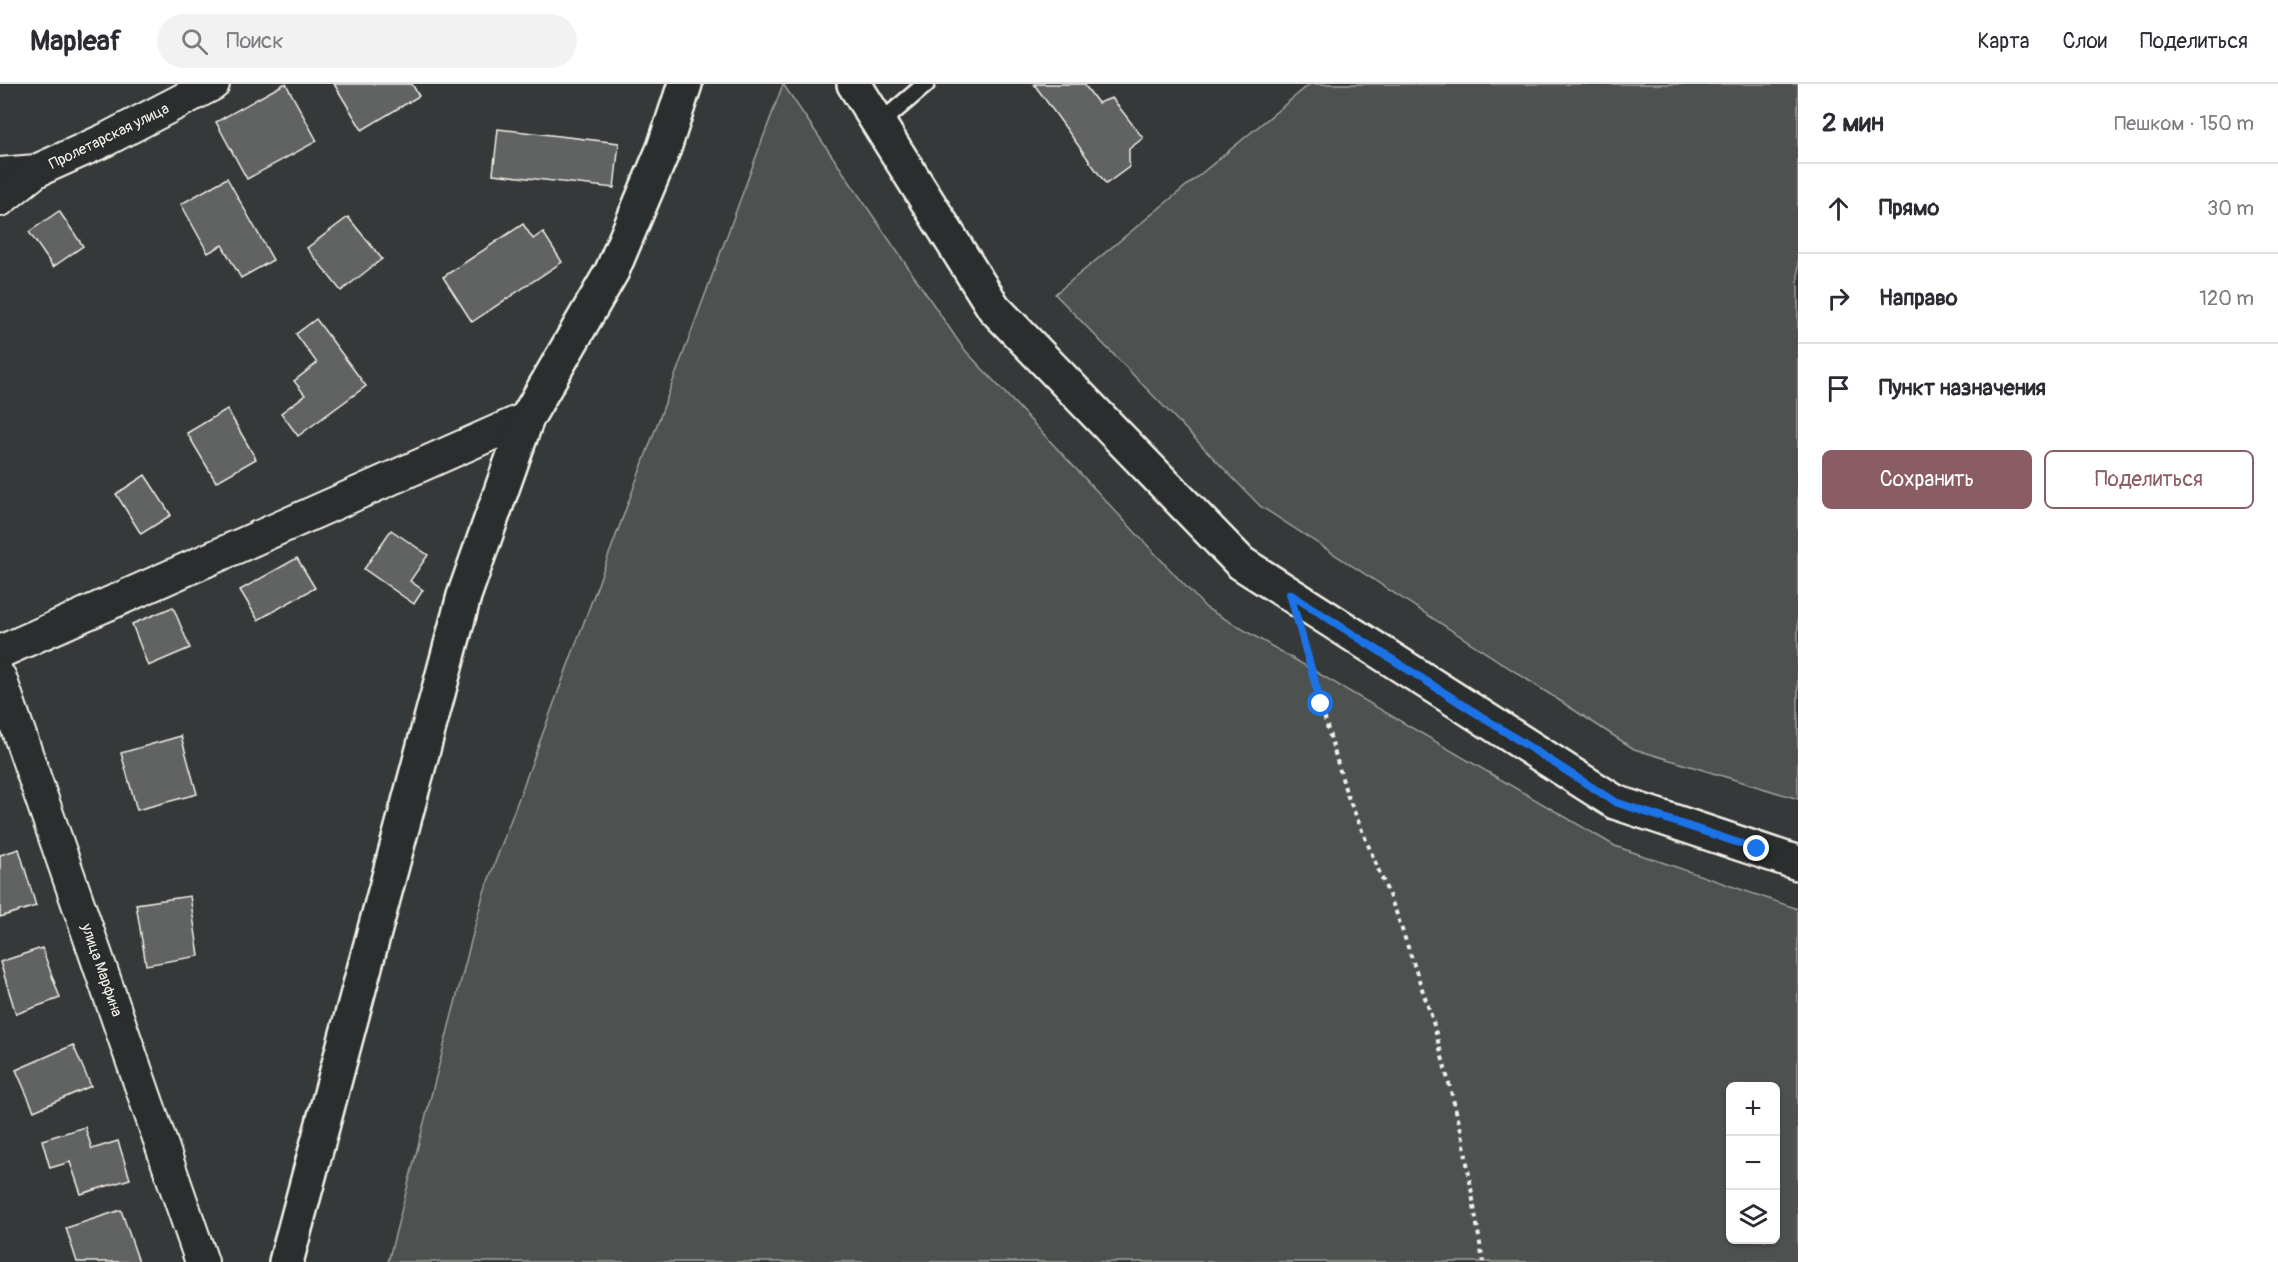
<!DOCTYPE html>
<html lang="ru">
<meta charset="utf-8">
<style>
body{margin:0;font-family:Pangolin,sans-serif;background:#f2f2f3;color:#2b2b33}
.controls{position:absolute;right:18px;bottom:18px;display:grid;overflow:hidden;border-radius:9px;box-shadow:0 2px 4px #0004}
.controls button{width:54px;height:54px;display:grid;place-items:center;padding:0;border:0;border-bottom:2px solid #e1e1e2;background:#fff;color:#2b2b33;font:30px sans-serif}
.stop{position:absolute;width:18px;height:18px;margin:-14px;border:4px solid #1a73e8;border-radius:50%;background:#fff}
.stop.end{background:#1a73e8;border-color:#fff;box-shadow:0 2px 6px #0008}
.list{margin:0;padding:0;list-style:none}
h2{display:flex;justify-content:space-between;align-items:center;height:78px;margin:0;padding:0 24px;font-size:26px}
h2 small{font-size:20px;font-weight:400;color:#7c7c81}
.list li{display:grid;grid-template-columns:39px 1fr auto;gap:18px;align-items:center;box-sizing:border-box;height:90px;padding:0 24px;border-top:2px solid #e1e1e2}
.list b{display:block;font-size:22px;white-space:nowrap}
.list em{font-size:20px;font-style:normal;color:#7c7c81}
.actions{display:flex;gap:12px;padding:18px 24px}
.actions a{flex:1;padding:14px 0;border:2px solid #8a5d65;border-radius:9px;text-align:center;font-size:21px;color:#8a5d65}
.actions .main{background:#8a5d65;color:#fff}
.icon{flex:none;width:33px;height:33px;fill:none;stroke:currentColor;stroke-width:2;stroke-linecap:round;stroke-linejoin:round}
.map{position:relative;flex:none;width:1798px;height:1178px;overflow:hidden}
header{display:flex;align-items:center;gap:36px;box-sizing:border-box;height:84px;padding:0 30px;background:#fff;border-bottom:2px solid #e1e1e2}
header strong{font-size:28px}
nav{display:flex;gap:33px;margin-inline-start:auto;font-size:21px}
.search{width:420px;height:54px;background:#f2f2f3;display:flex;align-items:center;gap:15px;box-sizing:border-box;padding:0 21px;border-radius:33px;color:#7c7c81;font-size:22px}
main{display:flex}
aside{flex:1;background:#fff}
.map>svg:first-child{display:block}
.green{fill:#4e514f;stroke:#a1a19c;stroke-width:1.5;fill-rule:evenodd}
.building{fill:#616362;stroke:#f4f1e8;stroke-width:1.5}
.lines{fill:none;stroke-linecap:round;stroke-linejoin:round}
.service-casing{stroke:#f4f1e8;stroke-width:21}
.minor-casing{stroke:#f4f1e8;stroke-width:36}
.tertiary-casing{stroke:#f4f1e8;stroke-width:38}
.secondary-casing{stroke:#f4f1e8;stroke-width:38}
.path{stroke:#f4f1e8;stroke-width:4;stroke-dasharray:4.5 4.5;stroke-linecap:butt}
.service{stroke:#2a2d2e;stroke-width:16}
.minor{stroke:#2a2d2e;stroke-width:32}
.tertiary{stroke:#2a2d2e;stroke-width:33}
.secondary{stroke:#2a2d2e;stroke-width:33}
.route{stroke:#1a73e8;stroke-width:8}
.labels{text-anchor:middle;stroke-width:4.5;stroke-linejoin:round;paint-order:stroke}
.street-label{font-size:15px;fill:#f4f1e8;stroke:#2a2d2e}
</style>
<header>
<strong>Mapleaf</strong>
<div class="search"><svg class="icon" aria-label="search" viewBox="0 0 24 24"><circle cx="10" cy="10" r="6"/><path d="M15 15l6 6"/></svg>Поиск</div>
<nav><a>Карта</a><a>Слои</a><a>Поделиться</a></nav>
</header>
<main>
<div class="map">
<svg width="1798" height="1178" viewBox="0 0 1798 1178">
<rect width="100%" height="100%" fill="#363939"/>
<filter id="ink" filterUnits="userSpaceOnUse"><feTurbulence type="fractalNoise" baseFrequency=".0167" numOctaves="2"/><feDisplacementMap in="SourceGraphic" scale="12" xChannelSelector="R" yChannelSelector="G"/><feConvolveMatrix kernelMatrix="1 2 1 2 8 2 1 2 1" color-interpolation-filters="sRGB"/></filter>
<g filter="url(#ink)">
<g class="green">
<path d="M783,0L963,264L1206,524L1615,762L1798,825V1178H388L483,811ZM1776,1002V1156H1730V1002Z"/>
<polygon points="1310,0 1798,0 1798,715 1634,665 1260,422 1055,210"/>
</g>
<g class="building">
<polygon points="284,0 286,0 317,57 247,95 216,38"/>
<polygon points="334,0 412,0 419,12 362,46"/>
<polygon points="1034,0 1084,0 1098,19 1112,14 1143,54 1129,65 1129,83 1106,100"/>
<polygon points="498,45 619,59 614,104 493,90"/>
<polygon points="227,94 273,176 241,194 222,161 208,169 181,120"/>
<polygon points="59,127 83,162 53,183 29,148"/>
<polygon points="348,133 382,175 341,207 307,164"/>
<polygon points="523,140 533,155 543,148 562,178 472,238 443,193"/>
<polygon points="316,235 366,302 298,352 281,329 305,311 294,297 317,279 296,250"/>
<polygon points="227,325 256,375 216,398 187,349"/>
<polygon points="145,391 171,431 141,450 116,410"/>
<polygon points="391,446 428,471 410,497 423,506 414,520 364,485"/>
<polygon points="297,474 315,504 258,536 240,506"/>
<polygon points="173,523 190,564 148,582 132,540"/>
<polygon points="181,652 197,710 137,726 121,669"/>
<polygon points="19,765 36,822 0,833 0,771"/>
<polygon points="190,812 199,872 146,881 136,820"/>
<polygon points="42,864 60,914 16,930 0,878"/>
<polygon points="73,961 91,1002 34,1027 16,986"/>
<polygon points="85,1043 92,1065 118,1057 130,1095 81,1110 70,1078 50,1084 42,1056"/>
<polygon points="121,1126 139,1178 77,1178 66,1144"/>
</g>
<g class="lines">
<g class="service-casing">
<polyline id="service" points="879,40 926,0"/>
</g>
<g class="minor-casing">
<g id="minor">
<polyline points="0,90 36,87 105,56 213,0"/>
<polyline points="0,116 36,87"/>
<polyline points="0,568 527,334"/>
<polyline points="0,594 202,1178"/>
</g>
</g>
<g class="tertiary-casing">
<polyline id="tertiary" points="286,1178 464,512 527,334 612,187 664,64 685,0"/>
</g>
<g class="secondary-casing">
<polyline id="secondary" points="854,0 994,224 1241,479 1615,718 1798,779"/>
</g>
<polyline class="path" points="1302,555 1346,708 1396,828 1432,934 1463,1054 1483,1178"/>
<use href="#service" class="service"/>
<use href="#minor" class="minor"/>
<use href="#tertiary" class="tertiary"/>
<use href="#secondary" class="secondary"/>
</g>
</g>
<g class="lines" filter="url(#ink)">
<polyline class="route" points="1321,620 1290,510 1615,718 1757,765"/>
</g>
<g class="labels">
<g class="street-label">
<text transform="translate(109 52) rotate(-26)" y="5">Пролетарская улица</text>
<text transform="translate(102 886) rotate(71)" y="5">улица Марфина</text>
</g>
</g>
</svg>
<div class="controls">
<button>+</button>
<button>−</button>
<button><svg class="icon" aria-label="layers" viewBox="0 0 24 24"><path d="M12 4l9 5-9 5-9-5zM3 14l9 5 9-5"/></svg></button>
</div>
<div class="stop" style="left:1321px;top:620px"></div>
<div class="stop end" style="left:1757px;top:765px"></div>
</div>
<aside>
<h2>2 мин<small>Пешком · 150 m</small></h2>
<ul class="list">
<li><svg class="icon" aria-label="ahead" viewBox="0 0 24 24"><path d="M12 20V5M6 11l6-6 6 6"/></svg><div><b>Прямо</b></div><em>30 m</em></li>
<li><svg class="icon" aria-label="right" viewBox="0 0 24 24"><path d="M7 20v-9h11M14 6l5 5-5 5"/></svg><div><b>Направо</b></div><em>120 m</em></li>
<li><svg class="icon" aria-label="arrive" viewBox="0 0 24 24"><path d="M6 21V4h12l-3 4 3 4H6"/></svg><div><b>Пункт назначения</b></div></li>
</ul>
<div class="actions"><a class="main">Сохранить</a><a>Поделиться</a></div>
</aside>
</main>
